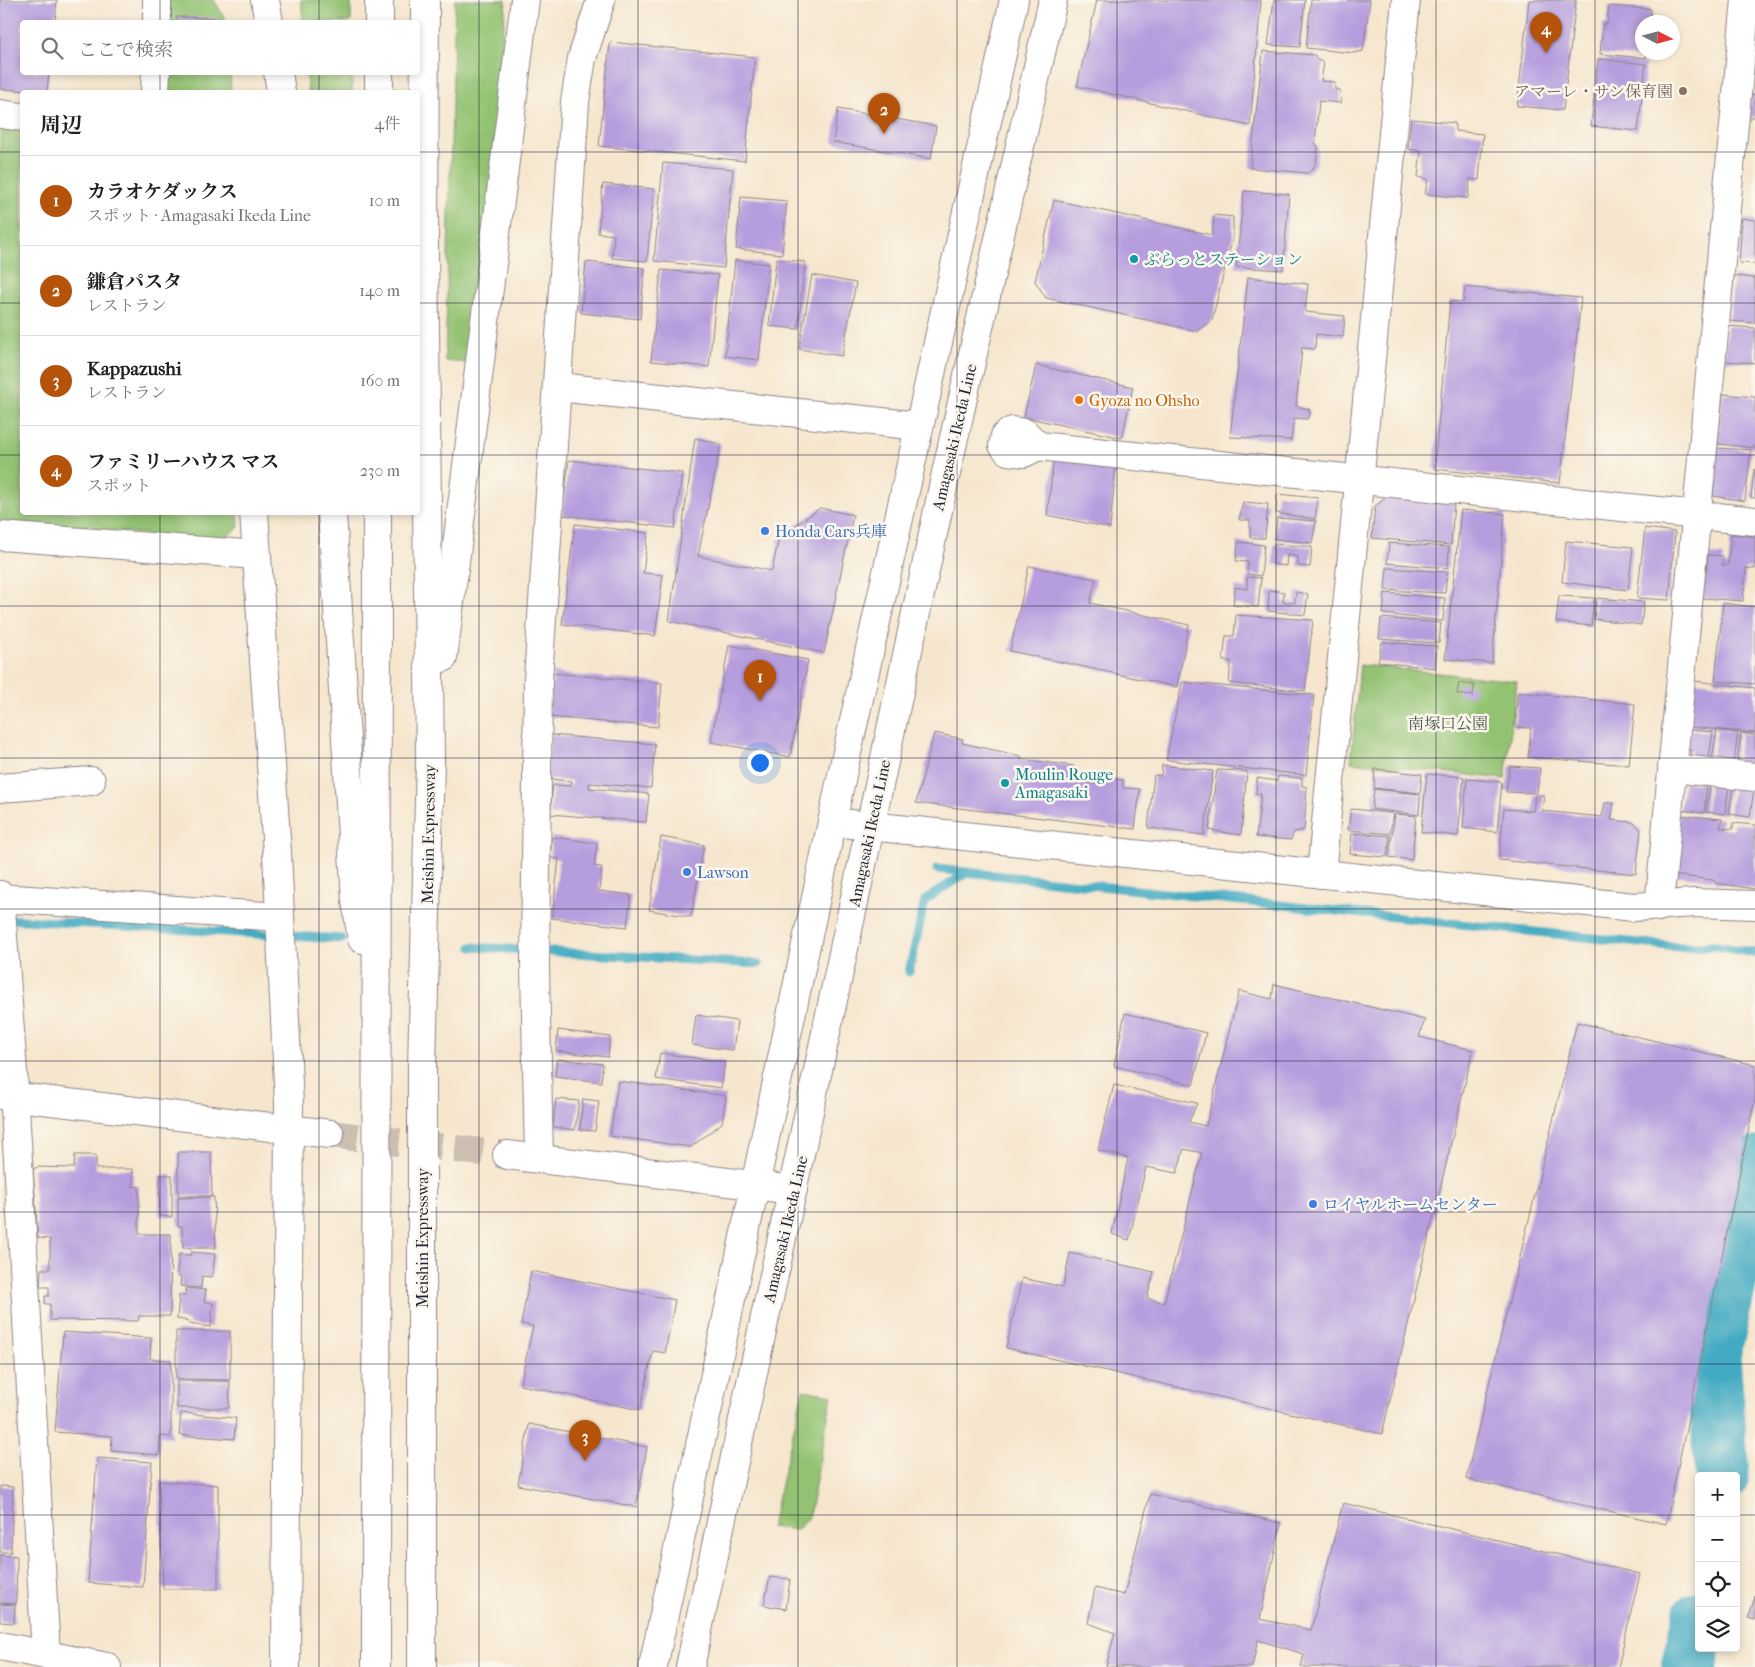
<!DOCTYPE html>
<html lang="ja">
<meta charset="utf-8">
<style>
body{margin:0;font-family:"IM FELL French Canon","Noto Serif JP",serif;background:#f2f2f2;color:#202124}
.controls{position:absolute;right:15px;bottom:15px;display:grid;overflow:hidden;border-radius:5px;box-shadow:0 2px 8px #0003}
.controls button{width:45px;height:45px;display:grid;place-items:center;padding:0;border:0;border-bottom:1px solid #e0e0e0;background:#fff;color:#202124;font:25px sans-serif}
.compass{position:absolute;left:1635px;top:15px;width:45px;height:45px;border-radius:50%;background:#fff;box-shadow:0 2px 8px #0003;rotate:96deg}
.you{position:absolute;left:759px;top:762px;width:18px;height:18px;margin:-12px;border:4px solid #fff;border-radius:50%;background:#1a73e8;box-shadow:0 0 0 8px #1a73e833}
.badge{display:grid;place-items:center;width:32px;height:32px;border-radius:50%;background:#b45309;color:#fff;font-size:16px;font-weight:700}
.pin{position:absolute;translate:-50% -41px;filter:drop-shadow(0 1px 2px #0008)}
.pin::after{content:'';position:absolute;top:26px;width:18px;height:15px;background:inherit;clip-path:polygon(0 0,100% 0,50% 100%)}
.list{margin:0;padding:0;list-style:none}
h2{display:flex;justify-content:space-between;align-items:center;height:65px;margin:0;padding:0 20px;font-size:21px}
h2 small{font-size:16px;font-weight:400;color:#757577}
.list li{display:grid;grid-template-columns:32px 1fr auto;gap:15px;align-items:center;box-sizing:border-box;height:90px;padding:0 20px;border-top:1px solid #e0e0e0}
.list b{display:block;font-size:19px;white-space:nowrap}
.list p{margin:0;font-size:16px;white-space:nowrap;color:#757577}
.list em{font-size:16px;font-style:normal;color:#757577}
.icon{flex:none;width:28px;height:28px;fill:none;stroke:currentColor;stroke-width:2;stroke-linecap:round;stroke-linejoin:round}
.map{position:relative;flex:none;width:1755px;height:1667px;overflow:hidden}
.search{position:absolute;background:#fff;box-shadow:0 2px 8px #0003;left:20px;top:20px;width:400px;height:55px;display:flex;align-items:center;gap:12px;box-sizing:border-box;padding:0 18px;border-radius:5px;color:#757577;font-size:19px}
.panel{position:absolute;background:#fff;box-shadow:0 2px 8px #0003;left:20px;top:90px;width:400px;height:425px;border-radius:5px}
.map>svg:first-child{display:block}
.green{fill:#93c272;stroke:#5a7256}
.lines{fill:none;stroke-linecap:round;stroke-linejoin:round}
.stream{stroke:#42aac2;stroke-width:9}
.river{stroke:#42aac2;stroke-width:55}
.building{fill:#b69dde}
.minor-tunnel{stroke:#ccbfb1;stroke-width:28;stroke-dasharray:28 14;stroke-linecap:butt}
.minor-casing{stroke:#8c8484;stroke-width:30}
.major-casing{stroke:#8c8484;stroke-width:30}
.highway-casing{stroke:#8c8484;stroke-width:30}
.minor{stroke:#fff;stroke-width:28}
.major{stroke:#fff;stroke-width:28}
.highway{stroke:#fff;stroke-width:28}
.grid{fill:none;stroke:#22223b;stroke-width:1;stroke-opacity:0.55}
.education-dot{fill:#8d6e63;stroke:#fbf7ec;stroke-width:2}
.culture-dot{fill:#0f9aa8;stroke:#fbf7ec;stroke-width:2}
.food-dot{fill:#e8710a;stroke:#fbf7ec;stroke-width:2}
.shop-dot{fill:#3f7fe0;stroke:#fbf7ec;stroke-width:2}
.labels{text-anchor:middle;stroke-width:5;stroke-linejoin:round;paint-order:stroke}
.education-label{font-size:16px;fill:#785e54;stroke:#fbf7ec;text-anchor:end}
.culture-label{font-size:16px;fill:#0d838f;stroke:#fbf7ec;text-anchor:start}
.food-label{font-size:16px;fill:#c56008;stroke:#fbf7ec;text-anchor:start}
.street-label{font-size:16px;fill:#22223b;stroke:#fbf7ec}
.shop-label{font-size:16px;fill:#366cbe;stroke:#fbf7ec;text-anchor:start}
.park-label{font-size:16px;fill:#4a5a4e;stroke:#fbf7ec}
</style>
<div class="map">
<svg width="1755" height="1667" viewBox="0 0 1755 1667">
<rect width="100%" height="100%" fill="#fbf7ec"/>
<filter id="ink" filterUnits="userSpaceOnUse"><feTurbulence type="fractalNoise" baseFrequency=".02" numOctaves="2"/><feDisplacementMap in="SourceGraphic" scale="10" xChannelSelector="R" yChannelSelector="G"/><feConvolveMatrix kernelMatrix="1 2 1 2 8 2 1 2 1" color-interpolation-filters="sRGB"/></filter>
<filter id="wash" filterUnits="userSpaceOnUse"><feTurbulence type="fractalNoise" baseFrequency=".0096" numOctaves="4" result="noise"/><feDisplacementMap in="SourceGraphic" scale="20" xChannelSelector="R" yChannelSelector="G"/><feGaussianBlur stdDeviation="1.12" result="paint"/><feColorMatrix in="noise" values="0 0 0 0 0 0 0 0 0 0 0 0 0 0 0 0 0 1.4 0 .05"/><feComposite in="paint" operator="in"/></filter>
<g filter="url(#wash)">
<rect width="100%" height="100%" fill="#f6e6ce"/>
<g class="green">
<polygon points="169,0 214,0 227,22 169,22"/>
<polygon points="301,0 351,0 351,22 303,22"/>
<polygon points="455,0 506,0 485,244 469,363 445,361"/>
<polygon points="168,73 230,73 231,92 168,92"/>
<polygon points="306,73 352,73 352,92 308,92"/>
<polygon points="0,128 22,131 22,512 238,513 239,527 221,541 0,521"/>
<polygon points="1360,665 1517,681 1505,779 1351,762"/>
<polygon points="803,1390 832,1395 809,1517 797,1530 771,1527"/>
</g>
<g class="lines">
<g class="stream">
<polyline points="937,869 1678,947 1716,946 1755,953"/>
<polyline points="5,919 342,939"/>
<polyline points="472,947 758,964"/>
<polyline points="909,972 925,900 968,872"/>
</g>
<g class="river">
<polyline points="1722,1476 1713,1356 1755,1164"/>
<polyline points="1689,1667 1699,1619"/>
</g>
</g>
<g id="blocks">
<g class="building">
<polygon points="0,0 57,0 55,22 22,22 22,72 49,72 47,92 0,89"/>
<polygon points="1097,0 1261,0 1250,126 1077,86"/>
<polygon points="1274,0 1305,0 1300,47 1268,45"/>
<polygon points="1311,0 1370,0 1363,51 1353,53 1306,48"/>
<polygon points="1529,0 1576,0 1563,110 1517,106"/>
<polygon points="1609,6 1651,9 1650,22 1642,22 1642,52 1647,52 1646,58 1600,54 1603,24 1607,24"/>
<polygon points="177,17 216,18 216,22 177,22"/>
<polygon points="610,42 755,57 745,161 599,146"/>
<polygon points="1263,51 1315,55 1316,59 1324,63 1321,81 1335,82 1335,89 1340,90 1341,103 1319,101 1315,143 1318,147 1316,162 1314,167 1308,173 1250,168"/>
<polygon points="1598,59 1646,64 1638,131 1591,126"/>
<polygon points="1752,94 1755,95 1755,117 1748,117"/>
<polygon points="838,109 936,126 931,159 833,142"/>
<polygon points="1411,119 1455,123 1455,131 1483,134 1479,180 1470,179 1468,198 1425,194 1428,179 1418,177 1421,151 1408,149"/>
<polygon points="663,163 733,169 724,268 654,261"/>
<polygon points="603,184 654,189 647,261 612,258 614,235 598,233"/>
<polygon points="1244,191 1289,194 1283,270 1236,267"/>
<polygon points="741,197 787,201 782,254 736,249"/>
<polygon points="1054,200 1212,235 1214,215 1233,217 1233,236 1212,320 1197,331 1046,298 1035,281"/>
<polygon points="1742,218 1755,220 1755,264 1739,263"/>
<polygon points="776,259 805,262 798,329 769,326"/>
<polygon points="735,260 769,264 759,360 725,356"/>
<polygon points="586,262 645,268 640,319 581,313"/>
<polygon points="661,270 718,275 709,367 651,361"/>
<polygon points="812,275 856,283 842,356 799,349"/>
<polygon points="1734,276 1755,278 1755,323 1729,321"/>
<polygon points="1248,277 1308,284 1305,312 1345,316 1343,337 1316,334 1315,349 1302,348 1296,406 1309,409 1310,414 1307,419 1294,418 1291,440 1230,437"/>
<polygon points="1465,287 1581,298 1560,483 1434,469 1450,301 1463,302"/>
<polygon points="1727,326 1755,328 1755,363 1725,361"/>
<polygon points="1036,365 1133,387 1122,438 1024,417"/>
<polygon points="1723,394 1755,397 1755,448 1718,444"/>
<polygon points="695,438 721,444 698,556 772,571 779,537 820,508 853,515 824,653 669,621"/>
<polygon points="1717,448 1751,450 1745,501 1713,496"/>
<polygon points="1054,457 1116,464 1110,528 1047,515"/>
<polygon points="569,460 682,473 675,528 562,515"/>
<polygon points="1754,469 1755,470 1755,498 1751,498"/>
<polygon points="1277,494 1318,498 1315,519 1276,513"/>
<polygon points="1388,496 1454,503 1451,545 1372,538 1375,506"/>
<polygon points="1243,502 1268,504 1265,538 1250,538 1250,520 1239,520"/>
<polygon points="1461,510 1505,514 1492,663 1445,659"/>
<polygon points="1277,518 1316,521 1312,543 1275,539"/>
<polygon points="575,524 648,533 643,573 663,575 655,636 562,624"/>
<polygon points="1645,528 1675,532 1669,600 1637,598"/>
<polygon points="1731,534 1755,537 1755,569 1746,568 1743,601 1703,598 1708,555 1723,556 1722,565 1728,565"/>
<polygon points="1566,541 1633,547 1628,590 1562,582"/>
<polygon points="1238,542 1264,545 1261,576 1247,574 1248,562 1236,561"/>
<polygon points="1389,543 1449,547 1448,568 1387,563"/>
<polygon points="1274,544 1312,547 1310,567 1298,566 1298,557 1287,555 1286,566 1273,564"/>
<polygon points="1029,566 1096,579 1090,603 1189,625 1177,687 1010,651"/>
<polygon points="1387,568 1447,572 1445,593 1385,590"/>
<polygon points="1247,577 1261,578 1258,607 1233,605 1235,587 1247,589"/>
<polygon points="1269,590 1284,592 1283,602 1295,603 1296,592 1308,594 1305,615 1268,611"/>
<polygon points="1385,593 1445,598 1443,621 1383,614"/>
<polygon points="1559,596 1594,598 1591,626 1556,622"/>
<polygon points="1596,598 1644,602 1641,625 1594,619"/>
<polygon points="1723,603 1755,607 1755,684 1715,681"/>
<polygon points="1236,615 1313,620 1305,691 1229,683 1231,661 1223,661 1226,636 1234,636"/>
<polygon points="1381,618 1441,623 1439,643 1379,639"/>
<polygon points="1382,642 1437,646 1435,668 1378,662"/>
<polygon points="729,645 808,660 790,757 711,742"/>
<polygon points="553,673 662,683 658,727 549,717"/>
<polygon points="1694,681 1755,688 1755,733 1689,727"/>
<polygon points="1182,682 1314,695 1306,775 1166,760"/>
<polygon points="1459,683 1474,685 1473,696 1457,694"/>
<polygon points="1518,692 1635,704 1629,765 1528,757 1531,728 1514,727"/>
<polygon points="1690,730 1713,732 1709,758 1690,756 1691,750 1687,749"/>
<polygon points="1717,730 1738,733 1734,761 1712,759"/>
<polygon points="934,733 963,739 962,743 1021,756 1021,759 1074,766 1071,781 1105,785 1106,777 1123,780 1123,788 1140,789 1135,829 916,803"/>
<polygon points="1741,733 1755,735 1755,765 1737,762"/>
<polygon points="551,735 655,744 651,788 589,783 589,788 649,794 646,822 550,814 553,785 571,786 572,781 547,779"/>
<polygon points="1162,765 1213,771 1204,835 1148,828 1154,775 1161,776"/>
<polygon points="1510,766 1540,768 1537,793 1506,792"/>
<polygon points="1375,769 1422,774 1420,793 1374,788"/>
<polygon points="1217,770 1247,771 1241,835 1209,830"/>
<polygon points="1427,774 1464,777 1458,836 1421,832"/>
<polygon points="1278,776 1302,778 1302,786 1307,787 1304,830 1294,832 1291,840 1256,837 1261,794 1256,794 1257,778 1277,781"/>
<polygon points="1467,779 1502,782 1497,832 1463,828"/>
<polygon points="1684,782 1707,784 1704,813 1680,810"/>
<polygon points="1710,784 1729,785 1725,814 1706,812"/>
<polygon points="1733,786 1754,788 1750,817 1729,814"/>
<polygon points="1374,789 1420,794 1419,815 1372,809"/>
<polygon points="1535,795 1544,795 1542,811 1602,817 1605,803 1614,803 1611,820 1632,822 1641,829 1636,874 1499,860 1504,809 1533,811"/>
<polygon points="1351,809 1393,813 1390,834 1348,830"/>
<polygon points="1395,814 1416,816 1412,860 1389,857"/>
<polygon points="1678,815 1722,819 1720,828 1733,829 1733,823 1755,825 1755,889 1716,883 1713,880 1672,875"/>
<polygon points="1352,833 1390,836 1387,857 1350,854"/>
<polygon points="552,837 597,843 594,866 602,867 599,891 631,895 627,927 552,918 559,859 550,858"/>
<polygon points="661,837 704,845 691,917 649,910"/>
<polygon points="1274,984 1425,1020 1419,1037 1473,1050 1382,1434 1006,1348 1022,1278 1063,1287 1070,1253 1154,1272 1147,1298 1164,1303 1202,1153 1184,1149 1177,1173 1146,1167 1129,1240 1112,1234 1128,1158 1098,1150 1114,1085 1197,1103 1189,1122 1206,1126 1239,991 1272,999"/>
<polygon points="1125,1013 1206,1033 1193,1085 1114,1066"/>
<polygon points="696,1015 737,1021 733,1050 692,1045"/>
<polygon points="1577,1022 1755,1065 1755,1099 1666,1524 1466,1479"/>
<polygon points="558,1030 610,1037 608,1057 556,1051"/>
<polygon points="660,1053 725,1062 721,1088 656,1079"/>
<polygon points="557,1059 603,1064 601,1082 555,1076"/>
<polygon points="618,1081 726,1096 722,1123 691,1147 610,1136"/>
<polygon points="556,1099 579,1101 575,1130 553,1127"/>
<polygon points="583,1099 599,1101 595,1131 580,1130"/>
<polygon points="178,1152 211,1152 212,1196 178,1196"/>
<polygon points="75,1155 96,1155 96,1169 133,1169 133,1187 139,1186 139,1234 171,1234 170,1316 139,1316 138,1321 50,1320 50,1304 45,1304 45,1296 49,1296 49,1287 40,1287 41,1269 50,1269 50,1239 38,1238 33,1169 38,1167 74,1168"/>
<polygon points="160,1175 172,1175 172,1217 159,1216"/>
<polygon points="214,1197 216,1248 183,1248 182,1226 178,1226 178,1198"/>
<polygon points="191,1252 215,1254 212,1277 202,1276 201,1288 180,1286 181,1277 178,1277 177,1273 179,1254 191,1255"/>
<polygon points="531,1271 675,1300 665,1353 653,1351 640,1410 520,1385 533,1326 521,1324"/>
<polygon points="186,1288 206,1290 204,1302 213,1303 211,1327 189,1324 189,1321 177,1319 179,1295 185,1296"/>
<polygon points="176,1331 230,1331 230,1380 176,1379"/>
<polygon points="63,1332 151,1338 150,1359 171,1360 171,1437 160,1436 159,1455 111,1451 112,1436 55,1432"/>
<polygon points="177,1381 230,1381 229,1408 177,1408"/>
<polygon points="181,1413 236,1418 234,1439 179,1435"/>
<polygon points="529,1424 647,1447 636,1507 518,1485"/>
<polygon points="97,1458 152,1462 143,1587 88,1583"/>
<polygon points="159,1481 218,1485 218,1589 163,1589"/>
<polygon points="0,1486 13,1487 11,1552 0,1552"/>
<polygon points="1150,1494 1281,1523 1260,1619 1311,1630 1343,1503 1640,1574 1618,1667 1301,1667 1304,1654 1258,1640 1252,1667 1106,1667 1115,1633 1088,1623 1095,1588 1124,1595"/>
<polygon points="0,1555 17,1556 16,1604 0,1603"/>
<polygon points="770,1577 790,1579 786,1609 764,1605"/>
<polygon points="1755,1595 1755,1620 1749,1618"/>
<polygon points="0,1604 15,1605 14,1623 0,1622"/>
</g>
</g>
</g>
<g filter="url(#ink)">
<use href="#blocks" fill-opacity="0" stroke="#8c8484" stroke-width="1"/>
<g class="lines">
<polyline class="minor-tunnel" points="330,1134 507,1155"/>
<g class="minor-casing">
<g id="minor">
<polyline points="157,22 157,0"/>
<polyline points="155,92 156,72"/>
<polyline points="0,114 22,117"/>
<polyline points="558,387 919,426"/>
<polyline points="1038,446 1025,433 1012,431 1005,436 1003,445 1008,451 1024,453 1038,446 1755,521"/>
<polyline points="254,512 277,853 289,1104 286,1667"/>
<polyline points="0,536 257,555"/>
<polyline points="1672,768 1755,777"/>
<polyline points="0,788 91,781"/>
<polyline points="832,822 1634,907 1694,903 1755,905"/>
<polyline points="1321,874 1406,0"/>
<polyline points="0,895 13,1072 46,1655"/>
<polyline points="0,898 280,917"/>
<polyline points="1659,907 1746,0"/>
<polyline points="0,1095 330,1134"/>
<polyline points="507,1155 793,1190"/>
<polyline points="539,1159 535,967 538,680 575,102 582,58 601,0"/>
<polyline points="0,1646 107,1667"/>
</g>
</g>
<g class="major-casing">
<g id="major">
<polyline points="653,1667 842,775 1014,0"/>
<polyline points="690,1667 946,473 1053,0"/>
</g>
</g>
<g class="highway-casing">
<g id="highway">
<polyline points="265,0 269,22"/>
<polyline points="379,22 379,0"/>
<polyline points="278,72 281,92"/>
<polyline points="379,92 379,72"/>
<polyline points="332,512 356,901 362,939"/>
<polyline points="443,658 525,0"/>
<polyline points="376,1667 377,512"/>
<polyline points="422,1667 422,1065 430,761 424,246 425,0"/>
</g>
</g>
<use href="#minor" class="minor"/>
<use href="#major" class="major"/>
<use href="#highway" class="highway"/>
</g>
</g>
<path class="grid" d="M160,0V22M319,0V22M479,0V1667M638,0V1667M798,0V1667M957,0V1667M1117,0V1667M1276,0V1667M1436,0V1667M1595,0V1667M160,72V92M319,72V92M0,152H22M418,152H1755M0,303H22M418,303H1755M0,455H22M418,455H1755M160,512V1667M319,512V1667M0,606H1755M0,758H1755M0,909H1755M0,1061H1755M0,1212H1755M0,1364H1755M0,1515H1699M1736,1515H1755"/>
<circle class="education-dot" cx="1683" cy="91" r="5"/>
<g class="culture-dot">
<circle cx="1134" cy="259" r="5"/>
<circle cx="1005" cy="783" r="5"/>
</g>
<circle class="food-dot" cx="1079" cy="400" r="5"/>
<g class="shop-dot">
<circle cx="765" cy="531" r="5"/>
<circle cx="687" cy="872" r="5"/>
<circle cx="1313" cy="1204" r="5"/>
</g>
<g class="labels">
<g class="education-label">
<text x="1673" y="97">アマーレ・サン保育園</text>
</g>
<g class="culture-label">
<text x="1144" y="265">ぶらっとステーション</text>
<text x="1015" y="780">Moulin Rouge<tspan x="1015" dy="18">Amagasaki</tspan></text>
</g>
<g class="food-label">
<text x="1089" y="406">Gyoza no Ohsho</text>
</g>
<g class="street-label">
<text transform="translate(954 437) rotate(-77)" y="6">Amagasaki Ikeda Line</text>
<text transform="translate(869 833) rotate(-78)" y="6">Amagasaki Ikeda Line</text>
<text transform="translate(428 834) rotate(-89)" y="6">Meishin Expressway</text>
<text transform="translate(785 1229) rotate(-77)" y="6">Amagasaki Ikeda Line</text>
<text transform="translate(422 1238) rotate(-90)" y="6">Meishin Expressway</text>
</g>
<g class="shop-label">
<text x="775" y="537">Honda Cars兵庫</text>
<text x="697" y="878">Lawson</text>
<text x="1323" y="1210">ロイヤルホームセンター</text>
</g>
<g class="park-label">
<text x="1448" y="729">南塚口公園</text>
</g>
</g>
</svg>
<div class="controls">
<button>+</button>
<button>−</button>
<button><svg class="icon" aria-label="locate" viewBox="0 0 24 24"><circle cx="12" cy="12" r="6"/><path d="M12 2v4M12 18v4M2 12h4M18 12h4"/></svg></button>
<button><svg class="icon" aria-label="layers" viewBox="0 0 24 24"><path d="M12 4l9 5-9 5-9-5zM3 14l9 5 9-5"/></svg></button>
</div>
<svg class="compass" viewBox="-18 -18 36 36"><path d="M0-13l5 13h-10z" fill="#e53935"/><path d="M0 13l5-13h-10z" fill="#757577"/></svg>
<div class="you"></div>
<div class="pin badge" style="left:760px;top:701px">1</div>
<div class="pin badge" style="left:884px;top:134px">2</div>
<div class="pin badge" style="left:585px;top:1461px">3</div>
<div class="pin badge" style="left:1546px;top:53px">4</div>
<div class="search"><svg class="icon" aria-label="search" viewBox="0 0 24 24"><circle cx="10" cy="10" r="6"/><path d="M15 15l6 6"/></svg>ここで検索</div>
<section class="panel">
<h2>周辺<small>4件</small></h2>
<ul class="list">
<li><span class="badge">1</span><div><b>カラオケダックス</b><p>スポット · Amagasaki Ikeda Line</p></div><em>10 m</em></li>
<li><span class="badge">2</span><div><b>鎌倉パスタ</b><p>レストラン</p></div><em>140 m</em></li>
<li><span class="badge">3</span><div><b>Kappazushi</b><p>レストラン</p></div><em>160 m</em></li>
<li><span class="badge">4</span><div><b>ファミリーハウス マス</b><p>スポット</p></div><em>230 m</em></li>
</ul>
</section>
</div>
